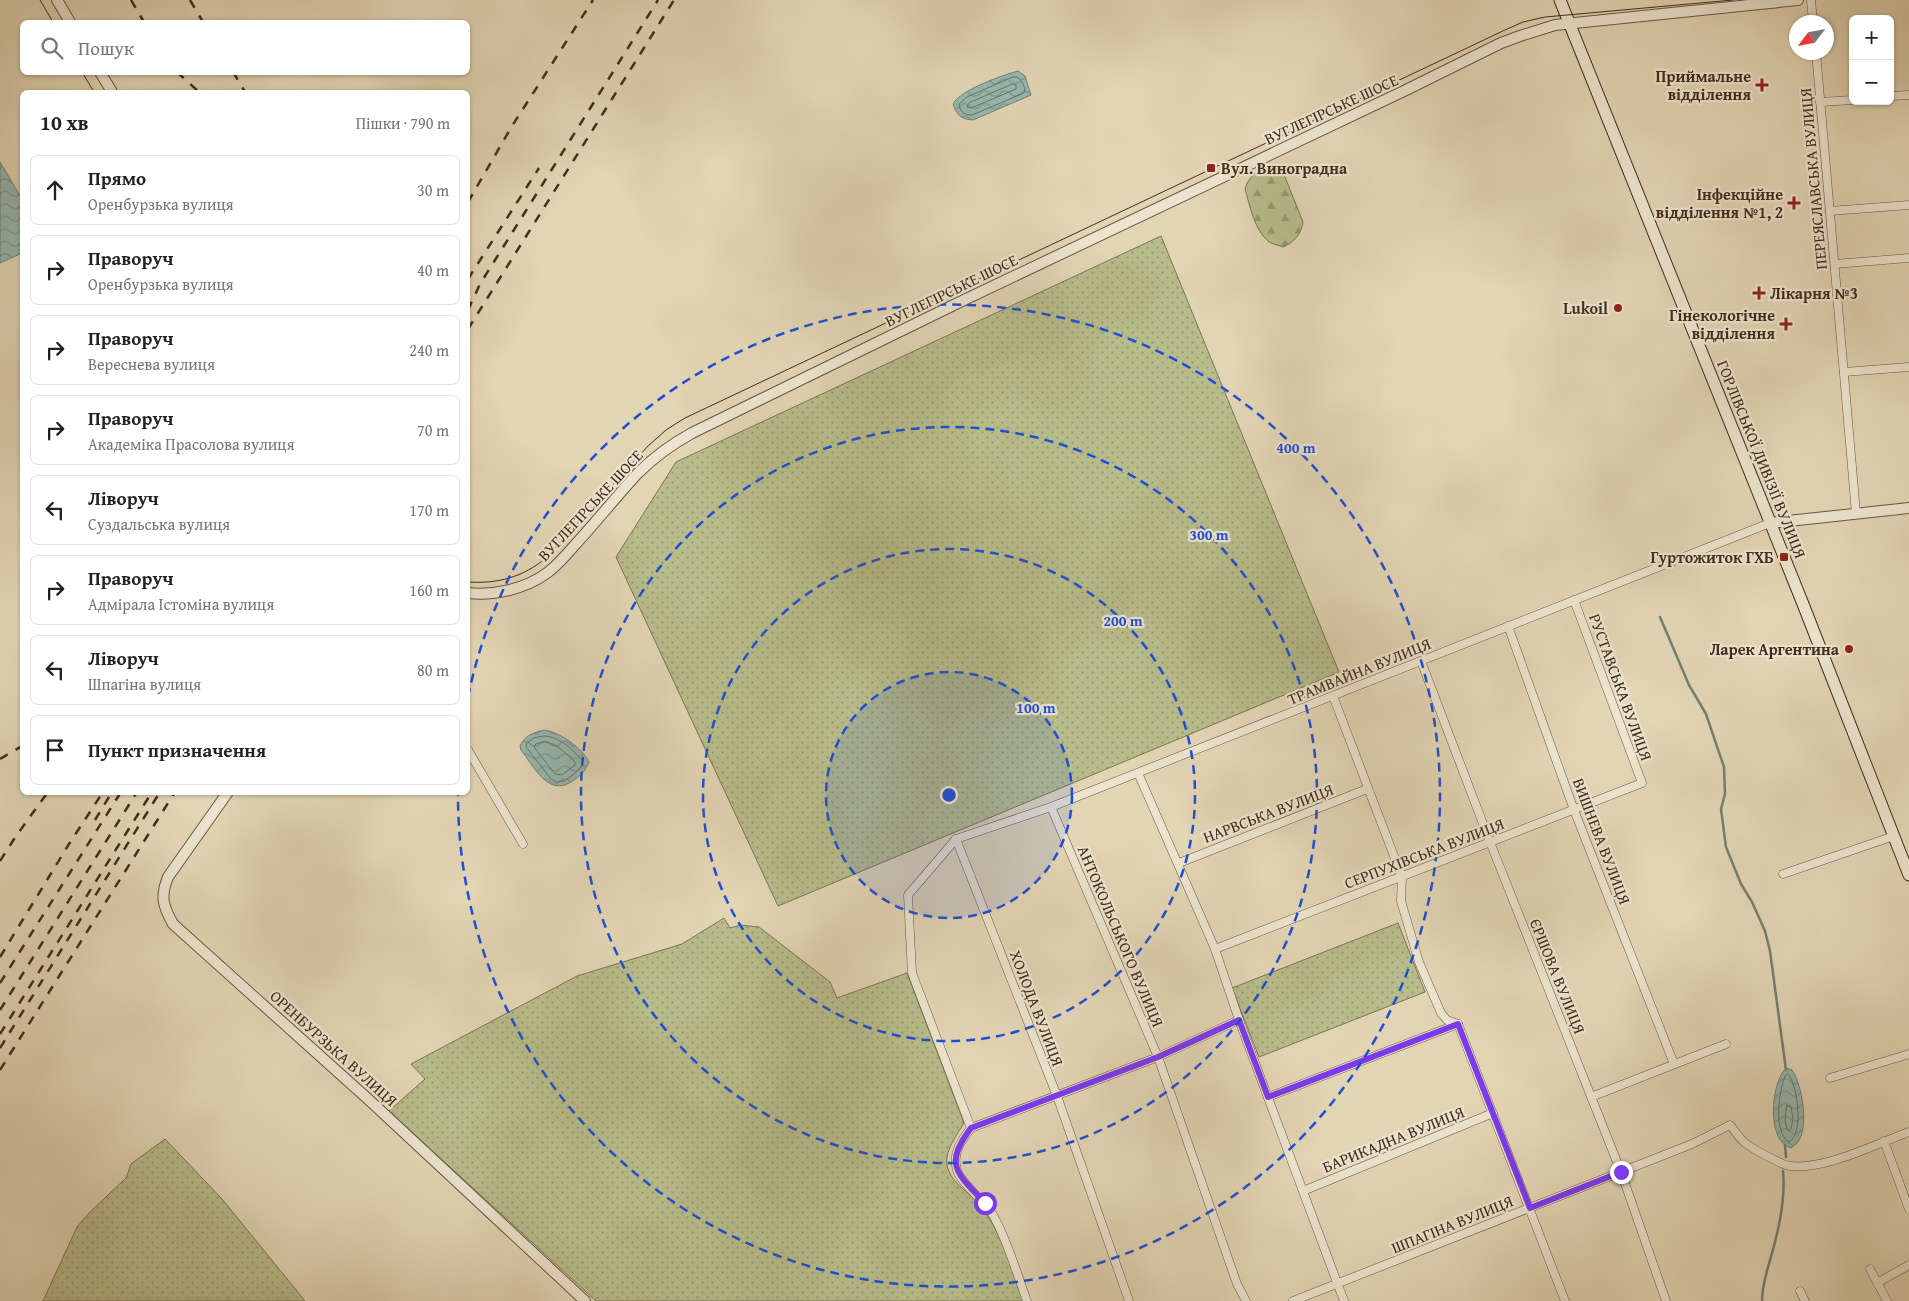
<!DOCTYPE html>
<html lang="uk">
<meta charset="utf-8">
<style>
body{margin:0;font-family:"Gentium Book Plus",serif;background:#f2f2f2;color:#222}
.controls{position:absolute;right:15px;top:15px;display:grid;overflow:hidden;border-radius:8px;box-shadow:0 1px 4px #0004}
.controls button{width:45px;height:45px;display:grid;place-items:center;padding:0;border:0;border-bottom:1px solid #e0e0e0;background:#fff;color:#222;font:25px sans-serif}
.compass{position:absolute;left:1789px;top:15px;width:45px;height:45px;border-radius:50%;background:#fff;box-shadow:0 1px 4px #0004;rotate:238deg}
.stop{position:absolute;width:15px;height:15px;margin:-11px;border:4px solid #7c3aed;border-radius:50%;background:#fff}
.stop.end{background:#7c3aed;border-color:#fff;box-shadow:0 1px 5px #0008}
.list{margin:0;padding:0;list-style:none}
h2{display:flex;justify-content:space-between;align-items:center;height:65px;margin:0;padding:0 20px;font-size:21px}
h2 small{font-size:16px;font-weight:400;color:#767676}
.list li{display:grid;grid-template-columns:32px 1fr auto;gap:15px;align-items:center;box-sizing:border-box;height:70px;margin:0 10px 10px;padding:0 10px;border:1px solid #e0e0e0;border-radius:8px}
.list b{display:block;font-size:19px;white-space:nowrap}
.list p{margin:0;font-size:16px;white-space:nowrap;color:#767676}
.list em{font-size:16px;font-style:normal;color:#767676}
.icon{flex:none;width:28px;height:28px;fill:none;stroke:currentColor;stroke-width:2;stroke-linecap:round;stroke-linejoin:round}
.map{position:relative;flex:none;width:1909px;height:1301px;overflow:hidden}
.search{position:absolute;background:#fff;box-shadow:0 1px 4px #0004;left:20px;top:20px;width:450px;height:55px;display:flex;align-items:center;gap:12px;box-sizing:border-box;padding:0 18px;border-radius:8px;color:#767676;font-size:19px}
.panel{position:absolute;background:#fff;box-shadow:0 1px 4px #0004;left:20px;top:90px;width:450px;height:705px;border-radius:8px}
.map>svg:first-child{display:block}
.forest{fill:url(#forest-firs);stroke:#7c7454}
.park{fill:url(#park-dots);stroke:#7c7454}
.water{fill:url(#water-waves);stroke:#738075}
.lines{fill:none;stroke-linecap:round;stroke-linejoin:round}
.shore{stroke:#6a7266;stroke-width:1}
.stream{stroke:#738075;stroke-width:2.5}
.minor-casing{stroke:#685644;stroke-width:9}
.tertiary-casing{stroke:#685644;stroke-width:12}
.secondary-casing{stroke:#402c1e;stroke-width:13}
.minor{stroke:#ece4ce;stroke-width:8}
.tertiary{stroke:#ece4ce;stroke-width:10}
.secondary{stroke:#ece4ce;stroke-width:11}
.tram{stroke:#402c1e;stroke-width:1}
.rail{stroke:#402c1e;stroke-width:2.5;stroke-dasharray:9 9;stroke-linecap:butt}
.route{stroke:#7c3aed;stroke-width:6}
.ring{fill:none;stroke:#1d4ed8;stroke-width:2.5;stroke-dasharray:9 6}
.poi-dot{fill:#8f2418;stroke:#ece4ce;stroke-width:2}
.labels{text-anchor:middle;stroke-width:4.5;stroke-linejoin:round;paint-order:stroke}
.poi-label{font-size:16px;font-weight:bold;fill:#402c1e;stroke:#ece4ce;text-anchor:end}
.street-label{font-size:16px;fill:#402c1e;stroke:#ece4ce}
.centre{fill:#1d4ed8;stroke:#ece4ce;stroke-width:2.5}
.ring-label{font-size:15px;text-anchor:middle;font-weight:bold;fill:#1d4ed8;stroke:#ece4ce;stroke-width:4.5;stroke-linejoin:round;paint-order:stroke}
</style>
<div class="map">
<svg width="1909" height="1301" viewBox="0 0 1909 1301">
<defs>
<pattern id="forest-firs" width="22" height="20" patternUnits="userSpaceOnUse" patternTransform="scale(1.25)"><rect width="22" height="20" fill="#b7bc8a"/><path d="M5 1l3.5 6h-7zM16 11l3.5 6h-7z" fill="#969970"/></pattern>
<pattern id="park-dots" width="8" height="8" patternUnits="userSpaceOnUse" patternTransform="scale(1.25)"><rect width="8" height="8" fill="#b7bc8a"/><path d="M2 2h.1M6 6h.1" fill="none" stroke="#969970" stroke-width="1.8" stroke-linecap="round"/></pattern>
<pattern id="water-waves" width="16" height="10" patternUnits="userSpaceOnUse" patternTransform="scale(1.25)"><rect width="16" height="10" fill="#95b8af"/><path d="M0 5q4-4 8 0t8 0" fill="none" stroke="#7b968e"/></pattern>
</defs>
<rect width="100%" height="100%" fill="#e2d5b4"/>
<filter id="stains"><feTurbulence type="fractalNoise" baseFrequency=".004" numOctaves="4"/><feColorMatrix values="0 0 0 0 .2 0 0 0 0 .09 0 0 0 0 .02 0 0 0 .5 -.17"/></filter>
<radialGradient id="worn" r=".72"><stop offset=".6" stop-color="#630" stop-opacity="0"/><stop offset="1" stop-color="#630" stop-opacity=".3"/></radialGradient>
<path class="forest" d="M1269,167L1283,172L1303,222C1301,235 1294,242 1283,247C1278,245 1271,244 1268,241C1254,229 1250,206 1245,189C1249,176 1256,171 1269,167Z"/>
<g class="park">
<polygon points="1161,236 1339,672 778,906 616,557 676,462"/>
<path d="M724,918L730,928L740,925L759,927L830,982L837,998L907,973L964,1123C958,1133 949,1145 947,1157C944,1179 967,1190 979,1204C999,1227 1013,1272 1025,1301H596L389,1111L425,1079L411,1064L577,976L682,944Z"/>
<polygon points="1398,923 1425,992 1259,1057 1232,988"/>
<polygon points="165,1139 222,1199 305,1301 43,1301 77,1227 89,1213 126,1178 131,1164"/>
</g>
<g class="water">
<path d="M1018,71L1025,76L1031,95L973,120C960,119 957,115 953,104C960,90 1003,75 1018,71Z"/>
<polygon points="0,162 22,199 22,253 0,263"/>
<path d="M544,730C560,732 582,748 589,762C585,772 579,777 571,782C548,797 533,765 521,750L520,746C525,735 533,733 544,730Z"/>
<path d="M1786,1068L1792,1070C1802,1084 1810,1129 1797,1143C1795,1145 1793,1146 1791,1148C1766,1142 1771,1082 1786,1068Z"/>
</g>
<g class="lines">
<g class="shore">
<path d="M1013,77H1017C1022,80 1026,88 1024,93L972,115C964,115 960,112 959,104L967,97Z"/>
<polygon points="1013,84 1016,85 1016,89 971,108 967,107 969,103"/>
<path d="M544,736C559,736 573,750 583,761L581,767L574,774L564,781L557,782L551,779L526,747L527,743L534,738Z"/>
<path d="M545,742C557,743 566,754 575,762V765L562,775L555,774L534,747L536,744Z"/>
<path d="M1788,1074C1798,1085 1804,1134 1789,1142C1773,1132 1779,1091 1785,1076Z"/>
<polygon points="1787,1106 1791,1107 1793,1119 1791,1129 1789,1131 1787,1129 1785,1121"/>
</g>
<g class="stream">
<polyline points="1660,617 1689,685 1706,714 1724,767 1725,794 1721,809 1726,847 1741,884 1752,902 1765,931 1770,951 1786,1070"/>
<polyline points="1785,1145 1786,1157"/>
<path d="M1762,1301C1762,1288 1765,1279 1768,1267C1777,1237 1786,1202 1783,1171"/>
</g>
<g class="minor-casing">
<g id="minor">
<polyline points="1811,0 1813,22"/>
<polyline points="1816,52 1856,513"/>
<polyline points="1890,96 1909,95"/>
<polyline points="1820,102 1853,100"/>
<polyline points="1830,211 1909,205"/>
<polyline points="1835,264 1909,258"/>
<polyline points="1844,372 1909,367"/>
<polyline points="1508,626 1574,810 1674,1064"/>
<polyline points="1421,661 1490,842 1621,1172 1666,1301"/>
<polyline points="1333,696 1402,877 1401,901 1419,962 1441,1013 1447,1020 1458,1024"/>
<polyline points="468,750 523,844"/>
<polyline points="1138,773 1215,949 1239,1020 1344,1301"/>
<polyline points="1051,807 1158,1057 1237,1284 1246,1301"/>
<polyline points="956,839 1051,807 1770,523"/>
<path d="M956,839L908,895L912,973L971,1128C961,1141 952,1153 957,1170C961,1183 984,1201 993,1215C1007,1239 1017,1274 1027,1301"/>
<polyline points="956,839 1057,1096 1129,1301"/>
<polyline points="1179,863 1367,789"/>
<polyline points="1783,874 1894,836"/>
<polyline points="1215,949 1642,783 1574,600"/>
<polyline points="1458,1024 1565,1301"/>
<polyline points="1830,1078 1909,1054"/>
<polyline points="1268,1097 1458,1024"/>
<polyline points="1591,1097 1726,1044"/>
<polyline points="971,1128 1158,1057 1239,1020"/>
<polyline points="1884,1141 1909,1209"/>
<polyline points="1303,1191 1493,1113"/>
<polyline points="1870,1269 1887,1301"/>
<polyline points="1877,1283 1909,1265"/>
<polyline points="1800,1291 1805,1301"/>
<path d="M1293,1301L1692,1144L1730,1125C1735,1131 1740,1139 1745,1143C1753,1149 1782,1165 1790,1166C1825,1170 1876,1144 1909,1132"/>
</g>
</g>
<g class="tertiary-casing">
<g id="tertiary">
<polyline points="57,0 70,22"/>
<polyline points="100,72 112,92"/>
<polyline points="1770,523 1909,508"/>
<path d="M468,593C494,596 525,589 547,573C558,565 566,555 574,546C596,522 616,497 637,474C654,457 672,444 692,433L964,300L1406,90L1501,43L1520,36L1555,25L1798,0"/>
<path d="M228,792L168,877C160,897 163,906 173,924L368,1099L585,1301"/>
</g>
</g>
<g class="secondary-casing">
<polyline id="secondary" points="1560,0 1803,604 1909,875"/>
</g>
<use href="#minor" class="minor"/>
<use href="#tertiary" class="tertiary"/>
<use href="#secondary" class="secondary"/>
<g class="tram">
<polyline points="40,0 53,22"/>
<polyline points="82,72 94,92"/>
<path d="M468,582C498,584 523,577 546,558L648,446L666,430L685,418L1505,30L1523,22L1545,17L1733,0"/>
</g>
<g class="rail">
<polyline points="131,0 144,22"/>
<polyline points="190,0 203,22"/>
<polyline points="177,72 199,92"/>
<polyline points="233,72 245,92"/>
<polyline points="468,202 512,126 593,0"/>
<polyline points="468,279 539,168"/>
<polyline points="468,310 480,284 658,0"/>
<polyline points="468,329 674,0"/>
<polyline points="0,759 22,746"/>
<polyline points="95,820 112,792"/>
<polyline points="0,861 16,836 48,792"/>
<polyline points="0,957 69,844 103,792"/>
<polyline points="0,983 121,792"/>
<polyline points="0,1010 137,792"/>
<polyline points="0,1034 152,792"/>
<polyline points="0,1048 160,792"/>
<polyline points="0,1070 175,792"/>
</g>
</g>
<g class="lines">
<path class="route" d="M985,1203C957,1173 943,1165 971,1128L1158,1057L1239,1020L1268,1097L1458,1024L1530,1208L1621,1172"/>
</g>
<circle cx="949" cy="795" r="123" fill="#1d4ed8" fill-opacity=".12"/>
<g class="ring">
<circle cx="949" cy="795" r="123"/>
<circle cx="949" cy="795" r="246"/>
<circle cx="949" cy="795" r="368"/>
<path d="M468 697A491 491 0 1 1 458 795"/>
</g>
<g class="poi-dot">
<path d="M1759.5 77.5h5v5h5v5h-5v5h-5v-5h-5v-5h5z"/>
<rect x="1206" y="163" width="10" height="10" rx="2.5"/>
<path d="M1791.5 195.5h5v5h5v5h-5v5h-5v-5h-5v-5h5z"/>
<path d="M1756.5 285.5h5v5h5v5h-5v5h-5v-5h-5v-5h5z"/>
<circle cx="1618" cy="308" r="5"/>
<path d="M1783.5 316.5h5v5h5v5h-5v5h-5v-5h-5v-5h5z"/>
<rect x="1779" y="552" width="10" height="10" rx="2.5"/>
<circle cx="1849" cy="649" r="5"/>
</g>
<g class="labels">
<g class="poi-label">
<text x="1751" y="82">Приймальне<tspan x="1751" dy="18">відділення</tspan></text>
<text x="1221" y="174" text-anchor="start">Вул. Виноградна</text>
<text x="1783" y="200">Інфекційне<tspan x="1783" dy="18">відділення №1, 2</tspan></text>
<text x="1770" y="299" text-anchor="start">Лікарня №3</text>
<text x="1608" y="314">Lukoil</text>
<text x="1775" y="321">Гінекологічне<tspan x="1775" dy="18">відділення</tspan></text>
<text x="1774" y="563">Гуртожиток ГХБ</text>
<text x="1839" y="655">Ларек Аргентина</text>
</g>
<g class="street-label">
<text transform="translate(1331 109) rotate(-25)" y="6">ВУГЛЕГІРСЬКЕ ШОСЕ</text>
<text transform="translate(1813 179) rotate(-95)" y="6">ПЕРЕЯСЛАВСЬКА ВУЛИЦЯ</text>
<text transform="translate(951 290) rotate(-26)" y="6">ВУГЛЕГІРСЬКЕ ШОСЕ</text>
<text transform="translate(1762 459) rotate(68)" y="6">ГОРЛІВСЬКОЇ ДИВІЗІЇ ВУЛИЦЯ</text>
<text transform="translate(590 505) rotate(-47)" y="6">ВУГЛЕГІРСЬКЕ ШОСЕ</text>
<text transform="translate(1359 671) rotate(-22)" y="6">ТРАМВАЙНА ВУЛИЦЯ</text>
<text transform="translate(1621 687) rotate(70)" y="6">РУСТАВСЬКА ВУЛИЦЯ</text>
<text transform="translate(1268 813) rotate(-21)" y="6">НАРВСЬКА ВУЛИЦЯ</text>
<text transform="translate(1602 841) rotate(69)" y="6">ВИШНЕВА ВУЛИЦЯ</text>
<text transform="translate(1424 853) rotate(-21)" y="6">СЕРПУХІВСЬКА ВУЛИЦЯ</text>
<text transform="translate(1121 936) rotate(67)" y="6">АНТОКОЛЬСЬКОГО ВУЛИЦЯ</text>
<text transform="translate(1558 976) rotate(68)" y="6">ЄРШОВА ВУЛИЦЯ</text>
<text transform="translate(1037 1008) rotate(69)" y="6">ХОЛОДА ВУЛИЦЯ</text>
<text transform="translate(334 1048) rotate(42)" y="6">ОРЕНБУРЗЬКА ВУЛИЦЯ</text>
<text transform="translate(1393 1139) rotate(-22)" y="6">БАРИКАДНА ВУЛИЦЯ</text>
<text transform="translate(1452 1224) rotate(-22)" y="6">ШПАГІНА ВУЛИЦЯ</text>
</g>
</g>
<circle cx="949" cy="795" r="8" class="centre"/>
<g class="ring-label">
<text x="1296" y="453">400 m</text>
<text x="1209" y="540">300 m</text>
<text x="1123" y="626">200 m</text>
<text x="1036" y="713">100 m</text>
</g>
<rect width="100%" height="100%" filter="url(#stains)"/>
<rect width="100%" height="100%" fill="url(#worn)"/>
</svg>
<div class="controls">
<button>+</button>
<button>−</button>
</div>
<svg class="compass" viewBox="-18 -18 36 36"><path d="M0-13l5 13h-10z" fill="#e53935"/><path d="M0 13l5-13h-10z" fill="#767676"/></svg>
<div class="stop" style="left:985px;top:1203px"></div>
<div class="stop end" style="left:1621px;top:1172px"></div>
<div class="search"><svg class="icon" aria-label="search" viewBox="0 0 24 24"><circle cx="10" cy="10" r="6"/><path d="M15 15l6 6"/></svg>Пошук</div>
<section class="panel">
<h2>10 хв<small>Пішки · 790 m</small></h2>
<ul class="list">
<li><svg class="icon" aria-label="ahead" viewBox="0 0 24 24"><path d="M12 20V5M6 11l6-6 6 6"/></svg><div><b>Прямо</b><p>Оренбурзька вулиця</p></div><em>30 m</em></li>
<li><svg class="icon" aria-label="right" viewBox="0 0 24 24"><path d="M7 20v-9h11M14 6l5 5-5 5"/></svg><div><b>Праворуч</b><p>Оренбурзька вулиця</p></div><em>40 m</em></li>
<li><svg class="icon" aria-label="right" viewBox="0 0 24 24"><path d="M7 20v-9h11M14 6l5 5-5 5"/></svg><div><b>Праворуч</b><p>Вереснева вулиця</p></div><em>240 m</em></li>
<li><svg class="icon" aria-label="right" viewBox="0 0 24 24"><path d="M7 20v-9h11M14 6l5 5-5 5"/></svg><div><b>Праворуч</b><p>Академіка Прасолова вулиця</p></div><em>70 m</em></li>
<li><svg class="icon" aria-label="left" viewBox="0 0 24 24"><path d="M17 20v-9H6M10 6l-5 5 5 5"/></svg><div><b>Ліворуч</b><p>Суздальська вулиця</p></div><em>170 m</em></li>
<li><svg class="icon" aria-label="right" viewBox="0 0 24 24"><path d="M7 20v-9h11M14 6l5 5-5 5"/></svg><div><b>Праворуч</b><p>Адмірала Істоміна вулиця</p></div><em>160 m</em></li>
<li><svg class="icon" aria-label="left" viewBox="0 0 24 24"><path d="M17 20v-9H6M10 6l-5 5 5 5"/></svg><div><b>Ліворуч</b><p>Шпагіна вулиця</p></div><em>80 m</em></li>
<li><svg class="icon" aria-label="arrive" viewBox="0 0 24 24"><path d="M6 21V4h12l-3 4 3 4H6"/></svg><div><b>Пункт призначення</b></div></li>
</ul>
</section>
</div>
